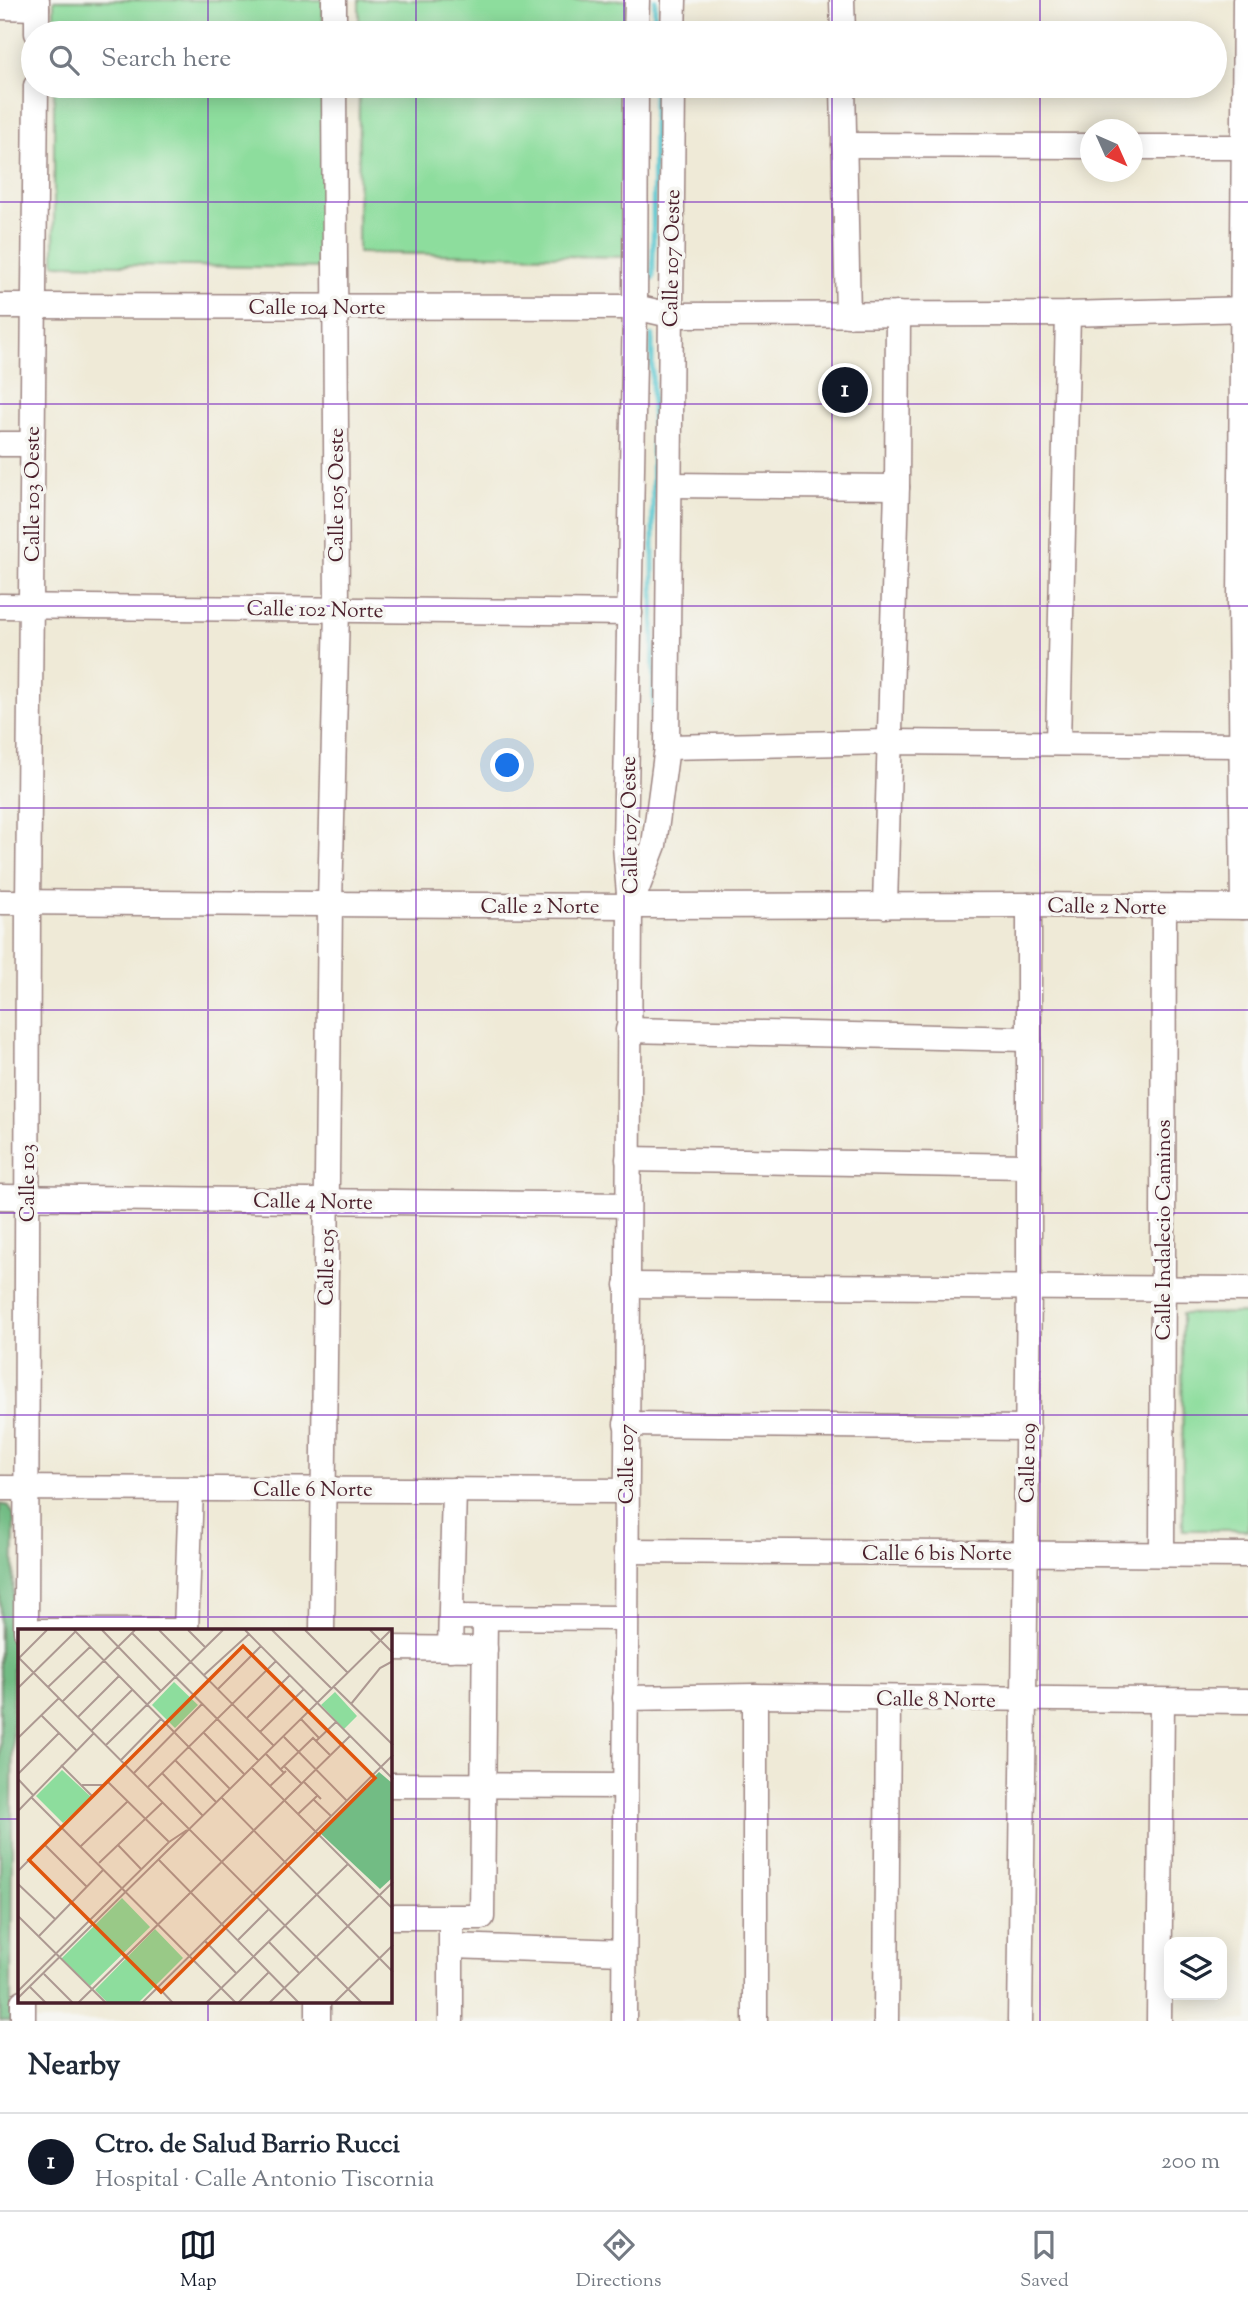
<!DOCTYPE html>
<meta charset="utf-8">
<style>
body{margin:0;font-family:"Sorts Mill Goudy",serif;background:#f2f2f3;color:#1f2937}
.controls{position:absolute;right:21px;bottom:21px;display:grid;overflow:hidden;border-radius:14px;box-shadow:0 4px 18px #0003}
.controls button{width:63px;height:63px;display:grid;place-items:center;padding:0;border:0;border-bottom:2px solid #e0e1e3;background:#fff;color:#1f2937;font:35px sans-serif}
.compass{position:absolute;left:1080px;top:119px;width:63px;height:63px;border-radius:50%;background:#fff;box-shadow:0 4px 18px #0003;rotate:135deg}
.you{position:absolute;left:508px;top:766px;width:24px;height:24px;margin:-18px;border:5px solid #fff;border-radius:50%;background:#1a73e8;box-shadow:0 0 0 10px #1a73e833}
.badge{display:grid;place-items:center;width:46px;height:46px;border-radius:50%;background:#111827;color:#fff;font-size:23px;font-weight:700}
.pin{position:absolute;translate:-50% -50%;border:4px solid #fff;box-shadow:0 2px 7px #0006}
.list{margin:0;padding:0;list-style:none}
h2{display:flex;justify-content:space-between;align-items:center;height:91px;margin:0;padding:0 28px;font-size:30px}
h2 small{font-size:23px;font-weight:400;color:#747a83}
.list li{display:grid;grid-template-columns:46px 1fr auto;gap:21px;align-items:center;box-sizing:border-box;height:98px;padding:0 28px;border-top:2px solid #e0e1e3}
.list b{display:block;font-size:26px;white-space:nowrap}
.list p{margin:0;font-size:23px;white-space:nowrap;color:#747a83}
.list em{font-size:23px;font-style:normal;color:#747a83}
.icon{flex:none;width:38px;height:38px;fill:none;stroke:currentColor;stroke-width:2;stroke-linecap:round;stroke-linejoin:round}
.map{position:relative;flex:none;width:1248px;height:2021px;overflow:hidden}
.search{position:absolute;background:#fff;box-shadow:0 4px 18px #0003;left:21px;right:21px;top:21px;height:77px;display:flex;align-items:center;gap:18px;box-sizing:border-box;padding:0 24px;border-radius:38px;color:#747a83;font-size:26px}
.sheet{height:189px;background:#fff}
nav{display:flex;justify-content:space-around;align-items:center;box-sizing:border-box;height:98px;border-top:2px solid #e0e1e3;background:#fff;font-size:19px;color:#747a83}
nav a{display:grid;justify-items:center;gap:4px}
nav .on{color:#111827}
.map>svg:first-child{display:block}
.green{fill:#8ddd9d;stroke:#6c7e64;stroke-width:2}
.forest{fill:#72bc84;stroke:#5e6e58;stroke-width:2}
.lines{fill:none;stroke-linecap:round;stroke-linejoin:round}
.stream{stroke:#5bc8d1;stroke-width:5}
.minor-casing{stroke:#9c8481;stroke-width:27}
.minor{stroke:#fff;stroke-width:24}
.grid{fill:none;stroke:#7b2cbf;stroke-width:2;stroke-opacity:0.55}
.labels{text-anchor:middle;stroke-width:7;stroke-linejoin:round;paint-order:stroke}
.street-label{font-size:21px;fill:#4a1f2b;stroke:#f6f6f2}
.inset-road{fill:none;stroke:#ad9992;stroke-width:2}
.view{fill:#e0560e;fill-opacity:0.15;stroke:#e0560e;stroke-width:3.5}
.inset-edge{fill:none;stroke:#4a1f2b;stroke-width:3.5}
</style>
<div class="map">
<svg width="1248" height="2021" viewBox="0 0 1248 2021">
<rect width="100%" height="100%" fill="#f6f6f2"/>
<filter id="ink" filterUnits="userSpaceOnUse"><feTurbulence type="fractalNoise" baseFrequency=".0143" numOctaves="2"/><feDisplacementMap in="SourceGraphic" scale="14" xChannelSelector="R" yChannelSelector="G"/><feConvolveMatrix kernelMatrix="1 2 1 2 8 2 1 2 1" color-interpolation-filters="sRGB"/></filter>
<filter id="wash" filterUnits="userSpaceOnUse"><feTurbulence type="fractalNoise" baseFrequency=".00686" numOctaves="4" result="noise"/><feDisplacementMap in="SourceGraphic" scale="28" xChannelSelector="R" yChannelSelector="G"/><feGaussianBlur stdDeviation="1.57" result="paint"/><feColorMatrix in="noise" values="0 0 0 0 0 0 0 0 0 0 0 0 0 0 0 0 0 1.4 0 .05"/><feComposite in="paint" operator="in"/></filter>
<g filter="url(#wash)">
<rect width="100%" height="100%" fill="#efead7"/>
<g class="green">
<rect x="54" y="0" width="269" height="33"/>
<rect x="359" y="0" width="268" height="33"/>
<polygon points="54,86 323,86 323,268 54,264"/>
<polygon points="359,86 627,86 628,257 358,253"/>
<polygon points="1248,1313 1248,1530 1183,1530 1182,1314"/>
</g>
<polygon class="forest" points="0,1504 9,1506 14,1515 11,2021 0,2021"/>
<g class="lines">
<g class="stream">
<polyline points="654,33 655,0"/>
<polyline points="653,278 654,86"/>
<polyline points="652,335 654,752"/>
</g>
</g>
</g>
<g filter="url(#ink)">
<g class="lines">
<g class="minor-casing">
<g id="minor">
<polyline points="334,0 334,33"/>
<polyline points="842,0 843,33"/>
<polyline points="0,7 37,8"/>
<polyline points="37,33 37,0"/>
<polyline points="636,33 637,0"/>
<polyline points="673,33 674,0"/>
<polyline points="843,86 848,315"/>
<polyline points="844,145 1090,146"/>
<polyline points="1132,147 1244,147"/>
<polyline points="0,306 635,307 670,315 1068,314 1248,309"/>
<polyline points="0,444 32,444"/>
<polyline points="670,485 897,487"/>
<polyline points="0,606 630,613"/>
<polyline points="1058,743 1068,314"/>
<polyline points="667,747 889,742 1241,745"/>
<polyline points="0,902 630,906 1029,905 1248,907"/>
<polyline points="632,902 654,845 667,747 673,86"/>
<polyline points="885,906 897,487 898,314"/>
<polyline points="1243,907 1240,600 1245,0"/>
<polyline points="628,1030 1029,1039"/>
<polyline points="628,1159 1029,1166"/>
<polyline points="0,1197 627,1205"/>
<polyline points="627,1285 1248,1289"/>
<polyline points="626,1424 1028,1428"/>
<polyline points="0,1488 626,1491"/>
<polyline points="626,1551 1248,1555"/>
<polyline points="1162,1554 1164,907"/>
<polyline points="451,1617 625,1618"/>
<polyline points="26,1631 28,903 36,86"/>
<polyline points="41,1631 186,1631"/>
<polyline points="186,1631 191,1489"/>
<polyline points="322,1631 330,904 337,609 334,86"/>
<polyline points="390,1648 485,1649"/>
<polyline points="450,1649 454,1490"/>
<polyline points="625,1698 755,1696 1248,1701"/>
<polyline points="390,1785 625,1786"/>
<polyline points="390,1917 482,1917 485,1617"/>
<polyline points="452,1946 623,1952"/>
<polyline points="23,2021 23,2002"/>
<polyline points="318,2021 318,2002"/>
<polyline points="451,2021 451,1931"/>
<polyline points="624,2021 630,906 625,846 635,307 636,86"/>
<polyline points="755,2021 755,1696"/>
<polyline points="886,2021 888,1698"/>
<polyline points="1020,2021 1029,1288 1029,905"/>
<polyline points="1159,2021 1162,1701"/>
</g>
</g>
<use href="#minor" class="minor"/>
</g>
</g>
<path class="grid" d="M208,0V33M416,0V33M624,0V33M832,0V33M1040,0V33M208,86V1631M416,86V2021M624,86V2021M832,86V2021M1040,86V2021M0,202H1248M0,404H1248M0,606H1248M0,808H1248M0,1010H1248M0,1213H1248M0,1415H1248M0,1617H1248M0,1819H19M390,1819H1248M208,2002V2021"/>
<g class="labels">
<g class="street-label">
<text transform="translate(671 258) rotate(-89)" y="7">Calle 107 Oeste</text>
<text x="317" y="314">Calle 104 Norte</text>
<text transform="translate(32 494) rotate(-90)" y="7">Calle 103 Oeste</text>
<text transform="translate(336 495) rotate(-90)" y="7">Calle 105 Oeste</text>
<text transform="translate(315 609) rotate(1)" y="7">Calle 102 Norte</text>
<text transform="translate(629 825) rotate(-91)" y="7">Calle 107 Oeste</text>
<text x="540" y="913">Calle 2 Norte</text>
<text transform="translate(1107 906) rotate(1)" y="7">Calle 2 Norte</text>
<text transform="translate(27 1183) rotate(-90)" y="7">Calle 103</text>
<text transform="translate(313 1201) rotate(1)" y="7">Calle 4 Norte</text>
<text transform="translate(1163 1230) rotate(-90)" y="7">Calle Indalecio Caminos</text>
<text transform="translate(326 1267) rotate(-89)" y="7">Calle 105</text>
<text transform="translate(1027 1463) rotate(-89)" y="7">Calle 109</text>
<text transform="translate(626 1464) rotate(-90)" y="7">Calle 107</text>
<text x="313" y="1496">Calle 6 Norte</text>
<text x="937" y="1560">Calle 6 bis Norte</text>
<text transform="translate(936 1699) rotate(1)" y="7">Calle 8 Norte</text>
</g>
</g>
<g transform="translate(18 1629)">
<rect width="374" height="374" fill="#efead7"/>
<path d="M156,53L180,76L157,99L134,76ZM317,63L339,87L326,100L303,76ZM44,141L73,168L45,194L18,167ZM104,269L132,298L72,357L43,330ZM137,300L165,329L120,374H90L77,361Z" fill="#8ddd9d"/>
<path d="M361,143L374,154V249L362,260L301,203Z" fill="#72bc84"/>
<path class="inset-road" d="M56,1L212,160M84,1L143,62M141,1L256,117M170,1L187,18M227,1L375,150M254,1L314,60M287,1L330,44M352,1L375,24M114,4L241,132M1,29L344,374M1,29L29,1M186,46L231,5M30,58L72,18M316,58L375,116M0,59L58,2M200,60L243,17M45,72L117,1M333,75L362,39L375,32M24,87L58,121M60,88L101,47M229,89L272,46M283,90L301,109M74,101L114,61M185,103L227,146M242,103L286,60M266,108L329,172M0,109L41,69M298,112L318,93M88,116L205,1M248,125L266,144M103,131L143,90M157,131L199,174M43,136L75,168M266,137L283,154M234,139L375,280M263,140L295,109L312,126M116,144L184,75M144,144L185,187M0,145L41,104M0,150L15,166M285,152L303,170M90,153L151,213M64,156H87M252,157L268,142M130,158L258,32M13,168L218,374M204,169L375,343M296,171L313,187M0,182L76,104M280,185L299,167M27,216L69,258M100,216L123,240M63,217L110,172M11,231L71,292M141,231L281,374M81,234L145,173M0,242L107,135M0,255L37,290M0,287L88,374M21,307L86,240M220,311L251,280M187,312L218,344M250,312L282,345M26,345L55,374M12,358L28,374M140,358L155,374M0,362L151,213L169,201M0,369L373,1M60,374L332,107M124,374L375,126M188,374L330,235M220,374L251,343M251,374L375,253M316,374L375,316"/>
<path class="view" d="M225,17L357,149L143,363L11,231Z"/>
<rect width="374" height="374" class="inset-edge"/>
</g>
</svg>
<div class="controls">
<button><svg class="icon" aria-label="layers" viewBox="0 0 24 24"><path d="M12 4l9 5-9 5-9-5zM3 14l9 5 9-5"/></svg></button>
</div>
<svg class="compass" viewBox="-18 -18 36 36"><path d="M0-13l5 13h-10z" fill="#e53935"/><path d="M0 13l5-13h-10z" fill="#747a83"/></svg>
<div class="you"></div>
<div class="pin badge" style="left:845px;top:390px">1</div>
<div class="search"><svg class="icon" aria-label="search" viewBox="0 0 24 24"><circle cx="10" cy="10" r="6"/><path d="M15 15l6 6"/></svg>Search here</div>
</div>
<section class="sheet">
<h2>Nearby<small></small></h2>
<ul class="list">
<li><span class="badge">1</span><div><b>Ctro. de Salud Barrio Rucci</b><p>Hospital · Calle Antonio Tiscornia</p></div><em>200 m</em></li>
</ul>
</section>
<nav>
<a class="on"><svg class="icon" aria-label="map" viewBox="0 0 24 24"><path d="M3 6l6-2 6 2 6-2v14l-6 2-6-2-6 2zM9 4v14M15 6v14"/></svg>Map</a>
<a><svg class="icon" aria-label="directions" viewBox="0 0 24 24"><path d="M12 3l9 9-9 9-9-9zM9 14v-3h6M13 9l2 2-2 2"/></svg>Directions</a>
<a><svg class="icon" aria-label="saved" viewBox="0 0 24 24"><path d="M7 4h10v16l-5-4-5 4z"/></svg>Saved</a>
</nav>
